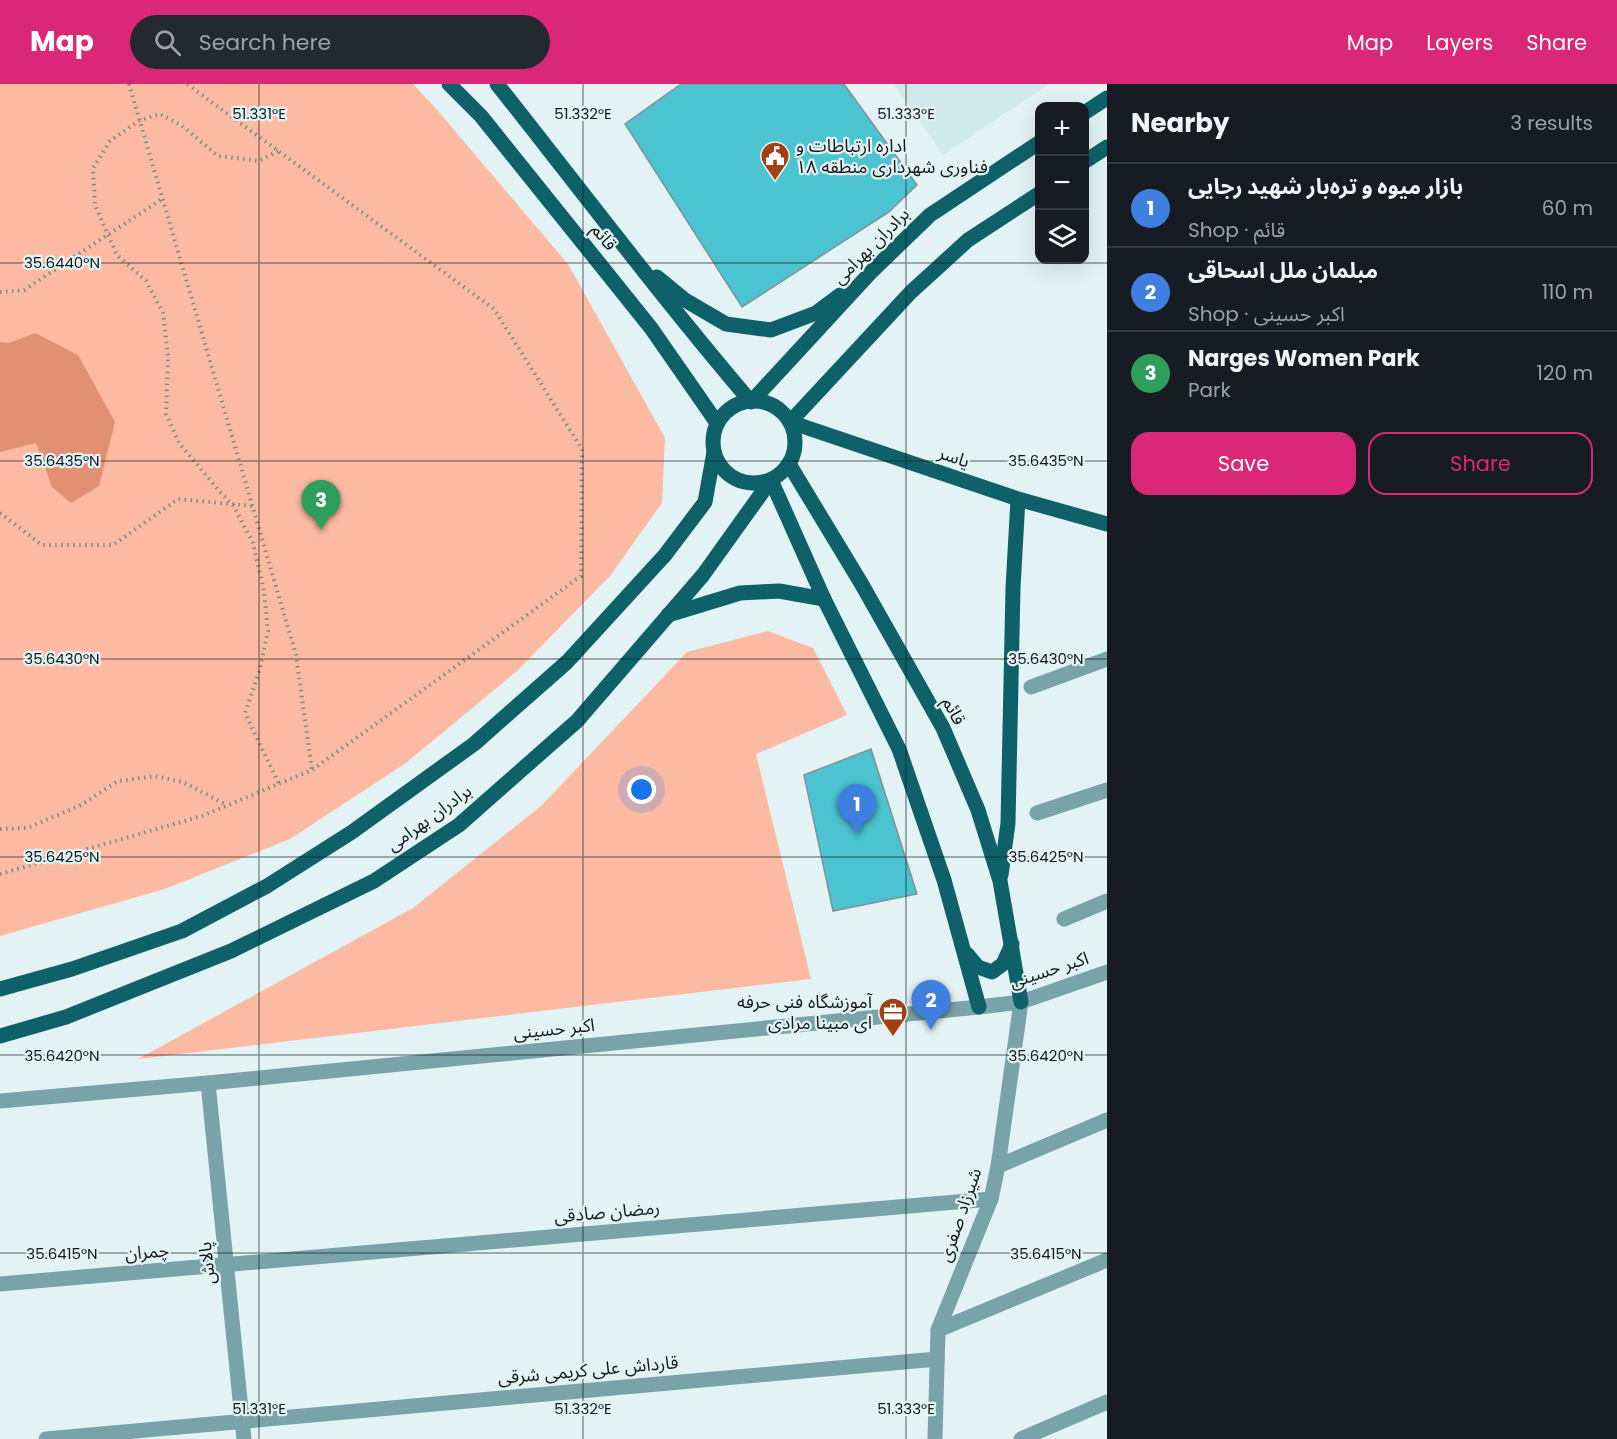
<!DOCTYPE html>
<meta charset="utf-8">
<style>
body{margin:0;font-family:Poppins,"Noto Sans Arabic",sans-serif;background:#242831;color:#f1f3f6}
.controls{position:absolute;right:18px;top:18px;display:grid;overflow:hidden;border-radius:12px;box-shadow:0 6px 24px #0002}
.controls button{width:54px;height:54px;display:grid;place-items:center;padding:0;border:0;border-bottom:2px solid #363941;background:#171b24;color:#f1f3f6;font:30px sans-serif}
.you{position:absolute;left:642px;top:706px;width:21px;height:21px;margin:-15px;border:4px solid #fff;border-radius:50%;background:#1a73e8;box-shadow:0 0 0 9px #1a73e833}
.badge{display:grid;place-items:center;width:39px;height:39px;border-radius:50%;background:#db2777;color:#fff;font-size:20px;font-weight:700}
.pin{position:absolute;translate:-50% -50px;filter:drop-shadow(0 2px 3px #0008)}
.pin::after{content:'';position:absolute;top:32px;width:21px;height:18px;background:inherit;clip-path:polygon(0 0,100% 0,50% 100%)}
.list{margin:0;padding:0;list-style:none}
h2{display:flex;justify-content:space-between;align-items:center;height:78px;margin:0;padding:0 24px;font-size:26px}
h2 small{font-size:20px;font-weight:400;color:#9ea1a6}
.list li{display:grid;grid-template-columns:39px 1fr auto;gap:18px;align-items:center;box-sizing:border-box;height:84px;padding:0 24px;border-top:2px solid #363941}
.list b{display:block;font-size:22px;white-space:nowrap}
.list p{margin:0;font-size:20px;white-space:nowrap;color:#9ea1a6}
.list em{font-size:20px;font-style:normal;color:#9ea1a6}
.actions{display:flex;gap:12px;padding:18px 24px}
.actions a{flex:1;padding:14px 0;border:2px solid #db2777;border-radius:18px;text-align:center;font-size:21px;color:#db2777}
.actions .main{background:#db2777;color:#fff}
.icon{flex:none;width:33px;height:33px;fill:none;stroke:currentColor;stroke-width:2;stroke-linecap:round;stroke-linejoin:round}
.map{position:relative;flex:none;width:1107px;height:1355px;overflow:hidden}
header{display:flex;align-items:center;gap:36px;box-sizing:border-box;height:84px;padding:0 30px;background:#db2777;color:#fff}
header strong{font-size:28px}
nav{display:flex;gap:33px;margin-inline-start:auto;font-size:21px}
.search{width:420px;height:54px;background:#242831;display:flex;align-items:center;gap:15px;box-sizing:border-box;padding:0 21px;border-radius:33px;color:#9ea1a6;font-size:22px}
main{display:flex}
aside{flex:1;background:#171b24}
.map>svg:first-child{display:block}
.built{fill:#d0e9ec}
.green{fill:#fcbaa3}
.water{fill:#e19073}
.building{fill:#4bc3d0;stroke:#839294;stroke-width:1.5}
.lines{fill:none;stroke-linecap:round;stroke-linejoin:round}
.path{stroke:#7e898a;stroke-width:4;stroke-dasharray:1.5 4.5;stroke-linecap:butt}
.minor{stroke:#77a3a9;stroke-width:15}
.major{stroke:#0f6169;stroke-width:15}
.ticks{fill:none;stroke:#14191a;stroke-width:1.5;stroke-opacity:0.45}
.labels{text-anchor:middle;stroke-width:4.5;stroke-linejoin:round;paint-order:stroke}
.poi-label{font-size:18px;fill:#14191a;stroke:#e3f3f5;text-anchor:start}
.street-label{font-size:18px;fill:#14191a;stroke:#e3f3f5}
.ticks-label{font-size:15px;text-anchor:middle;fill:#14191a;stroke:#e3f3f5;stroke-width:4.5;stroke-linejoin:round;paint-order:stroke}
</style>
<header>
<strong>Map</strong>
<div class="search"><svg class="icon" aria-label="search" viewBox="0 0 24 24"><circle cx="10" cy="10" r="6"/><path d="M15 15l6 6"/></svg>Search here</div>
<nav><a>Map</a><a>Layers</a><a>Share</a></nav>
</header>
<main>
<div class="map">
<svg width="1107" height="1355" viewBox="0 0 1107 1355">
<rect width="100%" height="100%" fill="#e3f3f5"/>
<polygon class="built" points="894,0 1049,0 943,71"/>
<g class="green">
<polygon points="0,0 413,0 438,27 568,180 665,354 662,419 610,492 517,587 406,679 290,755 165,805 0,852"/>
<polygon points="768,547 813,564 847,631 756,670 811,895 138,975 413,824 542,721 687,568"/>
</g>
<polygon class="water" points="35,249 78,271 115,338 99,402 71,419 52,403 36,359 0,368 0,258 9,259"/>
<g class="building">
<polygon points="681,0 844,0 917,101 889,128 742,223 625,40"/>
<polygon points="871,665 917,810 833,827 804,691"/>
</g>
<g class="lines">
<g class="path">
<polyline points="129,0 296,571 312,686"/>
<polyline points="278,67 259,77 218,72 181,41 160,30 140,36 110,57 93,84 95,121 117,171 146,197 163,229 168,272 166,330 179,359 221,409 233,421 253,459 264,507 268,547 259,588 245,629 279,700"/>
<polyline points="0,208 24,206 162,115"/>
<polyline points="0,429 42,461 113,461 178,415 252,422"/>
<polyline points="0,745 27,744 81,721 118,697 155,692 183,698 227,721"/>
<polyline points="0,790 202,732 312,686 581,492 582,365 494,225 187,0"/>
</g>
<g class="minor">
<polyline points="1031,603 1107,575"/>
<polyline points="1037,729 1107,706"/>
<polyline points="1064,835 1107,817"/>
<polyline points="208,999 244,1355"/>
<polyline points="0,1017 208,999 979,923 1021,918 1107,888"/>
<polyline points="998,1082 1107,1036"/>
<polyline points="0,1200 991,1115"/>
<polyline points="938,1246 1107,1176"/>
<polyline points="46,1355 937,1275"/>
<polyline points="935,1355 938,1246 991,1115 998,1082 1021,918"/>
<polyline points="1021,1355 1107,1318"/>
</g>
<g class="major">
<polyline points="449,0 481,32 651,244 717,339"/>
<path d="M497,0C581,106 663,215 751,318L872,187L930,131L1040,58"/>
<polyline points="1084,29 1107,14"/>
<polyline points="1084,78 1107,63"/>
<polyline points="1040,109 968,156 911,208 790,338 1018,415 1107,440"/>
<polyline points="657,193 685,216 726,240 771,246 816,229 840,211"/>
<circle cx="754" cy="358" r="41"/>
<polyline points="789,380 861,499 943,644 978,726 1000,797 1021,918"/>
<polyline points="771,396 824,515 899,665 944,796 979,923"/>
<polyline points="668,531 740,509 779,507 824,515"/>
<polyline points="1001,791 1008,739 1013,504 1018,415"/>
<polyline points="967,870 978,883 992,888 1003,880 1012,860"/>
<polyline points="0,905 72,885 182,847 267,802 352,748 474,660 567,578 665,471 705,418 714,368"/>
<polyline points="0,952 66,933 231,867 374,797 459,741 577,637 703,491 771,396"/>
</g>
</g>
<path class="ticks" d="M259,0V1355M583,0V1355M906,0V1355M0,179H1107M0,377H1107M0,575H1107M0,773H1107M0,971H1107M0,1169H1107"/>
<defs>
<g id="civic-pin" transform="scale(1.5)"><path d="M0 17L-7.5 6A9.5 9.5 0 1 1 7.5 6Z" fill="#a43f13" stroke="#e3f3f5"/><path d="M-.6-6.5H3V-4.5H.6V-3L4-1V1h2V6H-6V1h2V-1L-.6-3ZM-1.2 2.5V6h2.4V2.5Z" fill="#fff"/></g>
<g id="office-pin" transform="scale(1.5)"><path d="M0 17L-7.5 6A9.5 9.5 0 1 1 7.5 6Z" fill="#a43f13" stroke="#e3f3f5"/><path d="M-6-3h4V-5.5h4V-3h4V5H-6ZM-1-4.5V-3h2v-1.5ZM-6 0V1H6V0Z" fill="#fff"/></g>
</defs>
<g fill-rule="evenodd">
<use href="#civic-pin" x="775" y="72"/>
<use href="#office-pin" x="893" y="928"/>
</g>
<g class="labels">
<g class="poi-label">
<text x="796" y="68">اداره ارتباطات و<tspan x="796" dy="21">فناوری شهرداری منطقه ۱۸</tspan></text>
<text x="872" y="924" text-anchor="end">آموزشگاه فنی حرفه<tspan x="872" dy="21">ای مبینا مرادی</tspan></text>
</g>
<g class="street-label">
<text transform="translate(604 153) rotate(51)" y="6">قائم</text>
<text transform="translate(871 162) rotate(-45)" y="6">برادران بهرامی</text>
<text transform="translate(954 373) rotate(19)" y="6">یاسر</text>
<text transform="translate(954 627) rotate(62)" y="6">قائم</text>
<text transform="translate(429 734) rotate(-36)" y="6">برادران بهرامی</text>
<text transform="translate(1049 886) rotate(-18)" y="6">اکبر حسینی</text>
<text transform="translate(554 945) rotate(-6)" y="6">اکبر حسینی</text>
<text transform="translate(607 1128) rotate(-5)" y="6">رمضان صادقی</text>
<text transform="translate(960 1131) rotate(-71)" y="6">شیرزاد صفری</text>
<text transform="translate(147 1168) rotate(-5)" y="6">چمران</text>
<text transform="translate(207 1179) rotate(-96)" y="6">پالاش</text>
<text transform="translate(588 1286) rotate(-5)" y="6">قارداش علی کریمی شرقی</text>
</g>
</g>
<g class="ticks-label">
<text x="259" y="35">51.331°E</text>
<text x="583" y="35">51.332°E</text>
<text x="906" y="35">51.333°E</text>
<text x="62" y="184">35.6440°N</text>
<text x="62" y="382">35.6435°N</text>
<text x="1046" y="382">35.6435°N</text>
<text x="62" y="580">35.6430°N</text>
<text x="1046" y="580">35.6430°N</text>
<text x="62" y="778">35.6425°N</text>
<text x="1046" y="778">35.6425°N</text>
<text x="62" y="977">35.6420°N</text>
<text x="1046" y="977">35.6420°N</text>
<text x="62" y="1175">35.6415°N</text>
<text x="1046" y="1175">35.6415°N</text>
<text x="259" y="1330">51.331°E</text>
<text x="583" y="1330">51.332°E</text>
<text x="906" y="1330">51.333°E</text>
</g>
</svg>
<div class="controls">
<button>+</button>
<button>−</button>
<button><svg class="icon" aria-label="layers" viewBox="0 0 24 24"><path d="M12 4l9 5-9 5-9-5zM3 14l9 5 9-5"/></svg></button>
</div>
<div class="you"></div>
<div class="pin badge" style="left:857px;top:750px;background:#3f7fe0">1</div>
<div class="pin badge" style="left:931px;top:946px;background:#3f7fe0">2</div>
<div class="pin badge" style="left:321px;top:446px;background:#2e9e5b">3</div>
</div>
<aside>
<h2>Nearby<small>3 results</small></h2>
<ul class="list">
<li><span class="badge" style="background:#3f7fe0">1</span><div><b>بازار میوه و تره‌بار شهید رجایی</b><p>Shop · قائم</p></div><em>60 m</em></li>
<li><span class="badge" style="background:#3f7fe0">2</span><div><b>مبلمان ملل اسحاقی</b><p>Shop · اکبر حسینی</p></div><em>110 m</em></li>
<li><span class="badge" style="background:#2e9e5b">3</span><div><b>Narges Women Park</b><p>Park</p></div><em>120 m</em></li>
</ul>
<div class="actions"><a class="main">Save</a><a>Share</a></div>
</aside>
</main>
